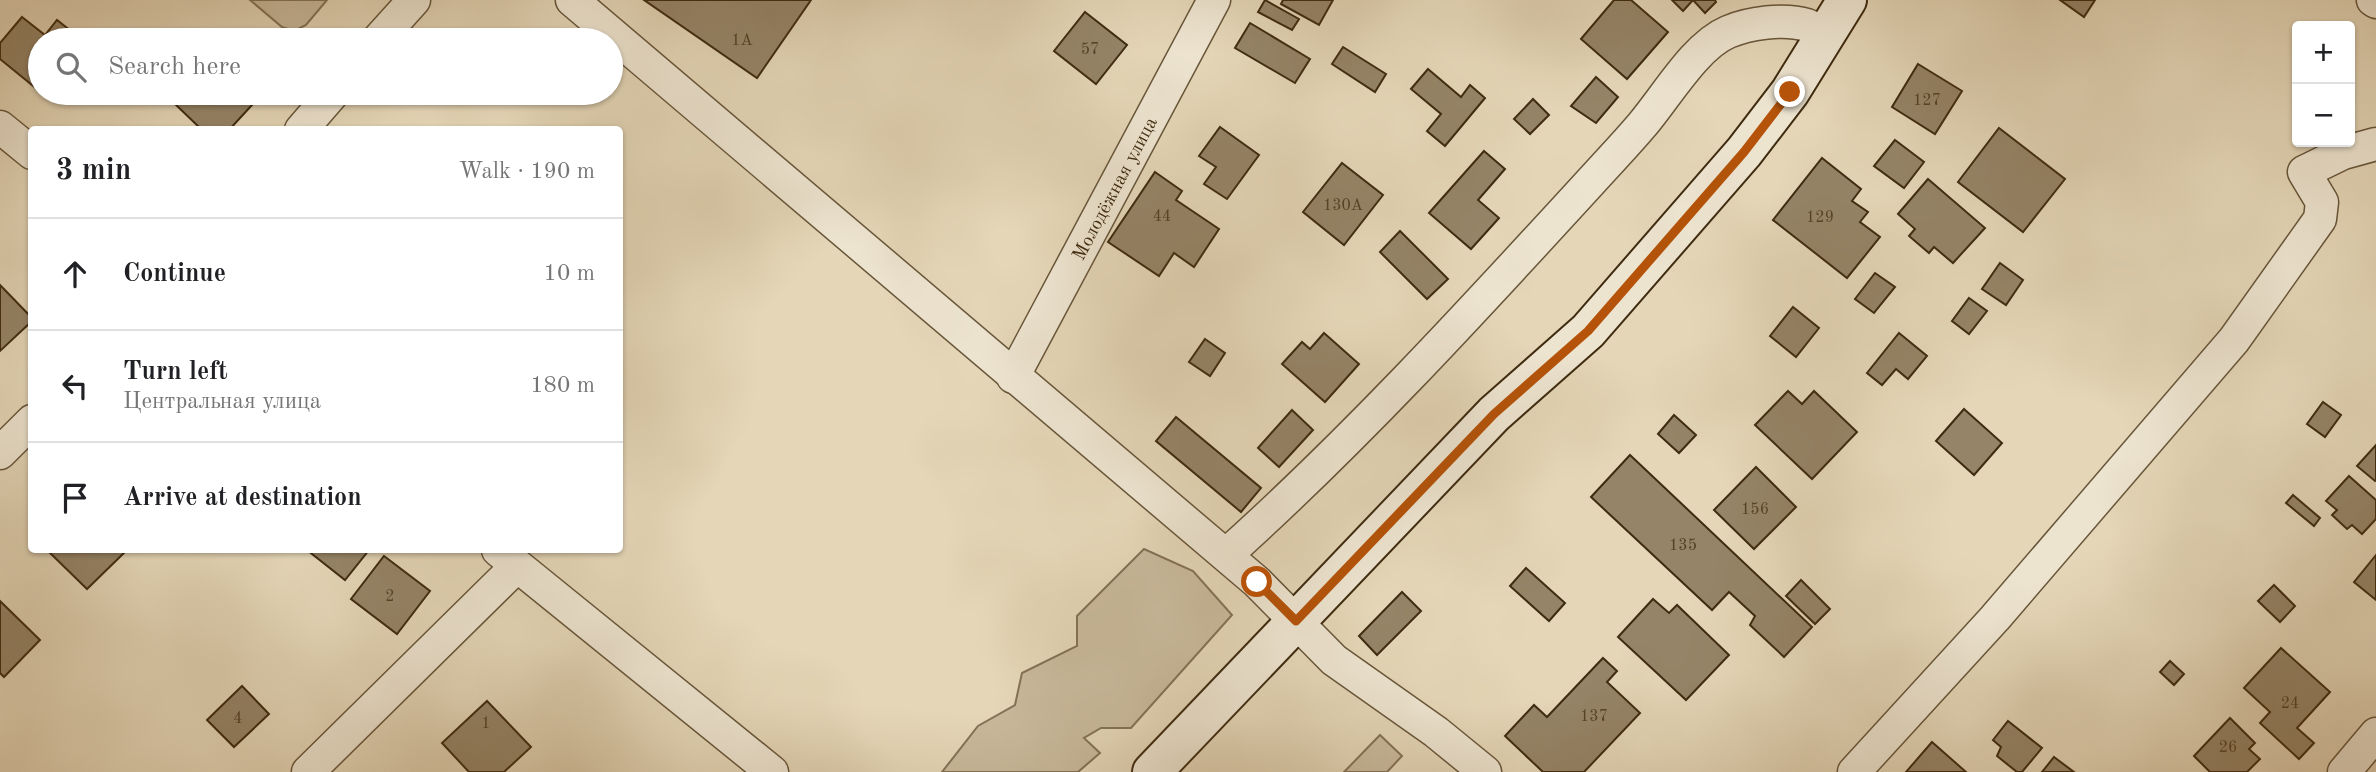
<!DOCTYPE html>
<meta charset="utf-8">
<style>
body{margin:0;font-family:"Old Standard TT",serif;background:#f6f6f6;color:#202124}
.controls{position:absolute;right:21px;top:21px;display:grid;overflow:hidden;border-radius:7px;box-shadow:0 2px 5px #0004}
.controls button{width:63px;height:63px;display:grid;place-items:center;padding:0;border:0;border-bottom:2px solid #e0e0e0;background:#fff;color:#202124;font:35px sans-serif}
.stop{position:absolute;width:21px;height:21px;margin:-16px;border:5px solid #b45309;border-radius:50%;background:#fff}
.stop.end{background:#b45309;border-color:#fff;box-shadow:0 2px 7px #0008}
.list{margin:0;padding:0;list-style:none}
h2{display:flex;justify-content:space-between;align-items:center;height:91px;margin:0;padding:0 28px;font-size:30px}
h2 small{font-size:23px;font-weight:400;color:#757577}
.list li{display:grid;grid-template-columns:46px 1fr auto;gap:21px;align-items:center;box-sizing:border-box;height:112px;padding:0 28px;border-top:2px solid #e0e0e0}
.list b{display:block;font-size:26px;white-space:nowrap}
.list p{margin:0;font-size:23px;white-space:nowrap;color:#757577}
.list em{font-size:23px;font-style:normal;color:#757577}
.icon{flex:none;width:38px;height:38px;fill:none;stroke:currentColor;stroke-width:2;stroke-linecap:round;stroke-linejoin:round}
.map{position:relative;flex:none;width:2376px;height:772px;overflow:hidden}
.search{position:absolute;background:#fff;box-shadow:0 2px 5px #0004;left:28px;top:28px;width:595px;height:77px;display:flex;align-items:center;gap:18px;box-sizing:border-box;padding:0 24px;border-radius:38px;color:#757577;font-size:26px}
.panel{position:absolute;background:#fff;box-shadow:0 2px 5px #0004;left:28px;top:126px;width:595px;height:427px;border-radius:7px}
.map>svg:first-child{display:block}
.green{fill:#c8b99b;stroke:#847256;stroke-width:2}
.building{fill:#958467;stroke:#3f2b10;stroke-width:2}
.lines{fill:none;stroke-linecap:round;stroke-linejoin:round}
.street-casing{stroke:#68563a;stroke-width:35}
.secondary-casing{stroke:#3f2b10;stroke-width:42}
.street{stroke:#ede4d0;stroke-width:32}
.secondary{stroke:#ede4d0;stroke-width:38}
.route{stroke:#b45309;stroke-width:9}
.labels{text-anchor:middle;stroke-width:7;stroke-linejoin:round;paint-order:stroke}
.number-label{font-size:16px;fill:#544126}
.street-label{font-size:19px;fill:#3f2b10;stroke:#ede4d0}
</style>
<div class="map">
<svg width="2376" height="772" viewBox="0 0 2376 772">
<rect width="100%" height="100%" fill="#e4d6b7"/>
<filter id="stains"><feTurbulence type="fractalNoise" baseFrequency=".00286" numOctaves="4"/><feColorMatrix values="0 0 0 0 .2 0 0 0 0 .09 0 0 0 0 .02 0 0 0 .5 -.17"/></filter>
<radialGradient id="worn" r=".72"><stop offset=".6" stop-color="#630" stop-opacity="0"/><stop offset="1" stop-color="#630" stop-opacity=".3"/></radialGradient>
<g class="green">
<polygon points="250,0 327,0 306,25 294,31 282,27"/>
<polygon points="1144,549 1193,571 1232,615 1131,728 1101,728 1084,738 1100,753 1078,772 942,772 978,726 1015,705 1022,673 1077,646 1077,616"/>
<polygon points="1380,735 1402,756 1387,772 1344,772"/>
</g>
<g class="building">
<polygon points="644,0 811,0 757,78"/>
<polygon points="1265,0 1299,19 1292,30 1258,12"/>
<polygon points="1283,0 1333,0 1319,25 1281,4"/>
<polygon points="1614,0 1631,0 1668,32 1627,79 1581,39"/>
<polygon points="1672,0 1715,0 1716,2 1705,13 1693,0 1683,11"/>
<polygon points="2060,0 2095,0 2084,17"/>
<polygon points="1085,12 1127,45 1096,84 1054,51"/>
<polygon points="22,17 45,35 57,20 81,39 40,40 40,88 38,90 0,59 0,43"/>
<polygon points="1250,23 1310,59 1295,83 1235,48"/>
<polygon points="1343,47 1386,74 1375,92 1332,64"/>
<polygon points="1918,64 1962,91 1935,134 1892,107"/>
<polygon points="1428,69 1461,97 1470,85 1485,98 1445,146 1427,131 1441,114 1411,89"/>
<polygon points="1596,77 1618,97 1596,123 1571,106"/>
<polygon points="185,93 239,93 252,105 229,130 202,130 175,104"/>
<polygon points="1533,99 1549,115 1530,134 1514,119"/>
<polygon points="1220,127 1259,155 1227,199 1204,184 1216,167 1199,156"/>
<polygon points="1999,128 2065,179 2023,232 1958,182"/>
<polygon points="1895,140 1924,162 1904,188 1874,166"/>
<polygon points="1484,151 1505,169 1478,200 1499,218 1471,249 1429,213"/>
<polygon points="1822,158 1861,189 1852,201 1868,212 1860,222 1880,237 1847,278 1773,220"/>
<polygon points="1342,163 1383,195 1344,245 1303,212"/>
<polygon points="1155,172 1182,191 1176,200 1219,229 1194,267 1174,253 1159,276 1108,242"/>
<polygon points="1928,179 1985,228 1953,263 1934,247 1929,253 1909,236 1915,229 1898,214"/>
<polygon points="1400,231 1448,279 1427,299 1380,252"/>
<polygon points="2000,263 2023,280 2006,305 1982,289"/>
<polygon points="1875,273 1895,287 1874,313 1855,299"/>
<polygon points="0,285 32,318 32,321 0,351"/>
<polygon points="1969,298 1987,311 1969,334 1952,321"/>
<polygon points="1793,307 1819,328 1796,357 1770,336"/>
<polygon points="1324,333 1359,364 1325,402 1282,364 1302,342 1310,349"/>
<polygon points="1899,333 1927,356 1908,379 1896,369 1882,385 1867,373"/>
<polygon points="1205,339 1225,353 1210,376 1189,362"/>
<polygon points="1788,391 1802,404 1814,391 1857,432 1812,479 1755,425"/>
<polygon points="2323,402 2341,415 2325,437 2307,424"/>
<polygon points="1964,409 2002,443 1974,475 1936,441"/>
<polygon points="1292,410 1313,430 1279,467 1258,448"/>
<polygon points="1674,415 1696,435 1679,453 1658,434"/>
<polygon points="1176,417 1261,488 1241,512 1156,441"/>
<polygon points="2376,445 2376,480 2375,481 2357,466"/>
<polygon points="1630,455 1812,627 1784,657 1750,625 1755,616 1729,592 1712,610 1591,497"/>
<polygon points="1756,467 1796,507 1754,549 1714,510"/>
<polygon points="2349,476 2376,500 2376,519 2362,534 2352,525 2347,529 2332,515 2337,510 2326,501"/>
<polygon points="2293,495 2320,518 2314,526 2286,503"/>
<polygon points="47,550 127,550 87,589"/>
<polygon points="307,550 369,550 345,580"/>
<polygon points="2376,555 2376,600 2354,582"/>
<polygon points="384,556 430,591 397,634 351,599"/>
<polygon points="1526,568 1565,603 1549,621 1510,586"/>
<polygon points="1801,580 1830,609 1815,624 1786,596"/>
<polygon points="2274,585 2295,606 2280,622 2258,601"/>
<polygon points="1402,592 1421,611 1377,655 1359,636"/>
<polygon points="1653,599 1669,613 1677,605 1729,655 1686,700 1618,637"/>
<polygon points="0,601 40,640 4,677 0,673"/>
<polygon points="2281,648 2330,692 2297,728 2314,743 2299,759 2260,723 2270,712 2244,688"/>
<polygon points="1603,658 1617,671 1607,682 1640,713 1584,772 1543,772 1505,736 1534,705 1547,717"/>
<polygon points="2170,661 2184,674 2174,685 2160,672"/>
<polygon points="242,686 269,714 234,747 207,720"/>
<polygon points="487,701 531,747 504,772 469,772 442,743"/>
<polygon points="2230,718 2255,743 2249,749 2260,759 2247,772 2210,772 2194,756"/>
<polygon points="2008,721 2042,748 2022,772 2017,772 1997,756 2001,747 1993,740"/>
<polygon points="1932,742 1966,772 1906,772"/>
<polygon points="2054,757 2074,772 2042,772"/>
</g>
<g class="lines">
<g class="street-casing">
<g id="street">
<polyline points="572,0 1257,582 1334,660 1436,732 1485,772"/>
<polyline points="2373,0 2376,2"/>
<polyline points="378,40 414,0"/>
<polyline points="0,127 32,153"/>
<polyline points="301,130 333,93"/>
<path id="s1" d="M1013,377L1214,0"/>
<polyline points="0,453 32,421"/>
<polyline points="498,550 772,772"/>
<path d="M1226,555C1361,434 1484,298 1607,164C1619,151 1631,138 1642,125C1666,97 1695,46 1728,32C1749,23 1784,18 1807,25C1813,27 1819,32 1825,35"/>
<polyline points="308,772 517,566"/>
<polyline points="1854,772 1995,618 2234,340 2320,219 2322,202 2304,172 2343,153 2376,144"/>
<polyline points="2344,772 2376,734"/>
</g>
</g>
<g class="secondary-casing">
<polyline id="secondary" points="1152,772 1494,414 1588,331 1744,152 1790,92 1847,0"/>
</g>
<use href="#street" class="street"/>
<use href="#secondary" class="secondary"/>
</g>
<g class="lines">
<polyline class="route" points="1257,582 1296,621 1494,414 1588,331 1744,152 1790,92"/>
</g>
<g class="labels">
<g class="number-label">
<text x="742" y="45">1А</text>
<text x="1090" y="54">57</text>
<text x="1927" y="105">127</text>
<text x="1343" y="210">130А</text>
<text x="1162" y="221">44</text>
<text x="1820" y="222">129</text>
<text x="1755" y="514">156</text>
<text x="1683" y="550">135</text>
<text x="390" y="601">2</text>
<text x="2290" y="708">24</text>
<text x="1594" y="721">137</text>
<text x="238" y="723">4</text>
<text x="486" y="728">1</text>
<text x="2228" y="752">26</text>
</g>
<g class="street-label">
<text dy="7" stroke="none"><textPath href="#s1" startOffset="214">Молодёжная улица</textPath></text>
</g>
</g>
<rect width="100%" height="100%" filter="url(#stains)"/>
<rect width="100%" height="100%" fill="url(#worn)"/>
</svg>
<div class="controls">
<button>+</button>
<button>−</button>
</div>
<div class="stop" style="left:1257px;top:582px"></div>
<div class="stop end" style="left:1790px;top:92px"></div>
<div class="search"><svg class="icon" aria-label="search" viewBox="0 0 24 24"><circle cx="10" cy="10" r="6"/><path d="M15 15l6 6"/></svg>Search here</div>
<section class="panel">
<h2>3 min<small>Walk · 190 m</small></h2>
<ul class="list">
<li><svg class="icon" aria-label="ahead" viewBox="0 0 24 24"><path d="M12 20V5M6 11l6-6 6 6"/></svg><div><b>Continue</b></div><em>10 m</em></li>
<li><svg class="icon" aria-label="left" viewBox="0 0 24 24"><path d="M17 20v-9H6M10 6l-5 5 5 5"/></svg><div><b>Turn left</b><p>Центральная улица</p></div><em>180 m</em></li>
<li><svg class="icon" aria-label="arrive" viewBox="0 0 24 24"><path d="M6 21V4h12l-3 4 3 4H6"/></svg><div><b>Arrive at destination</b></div></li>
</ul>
</section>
</div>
